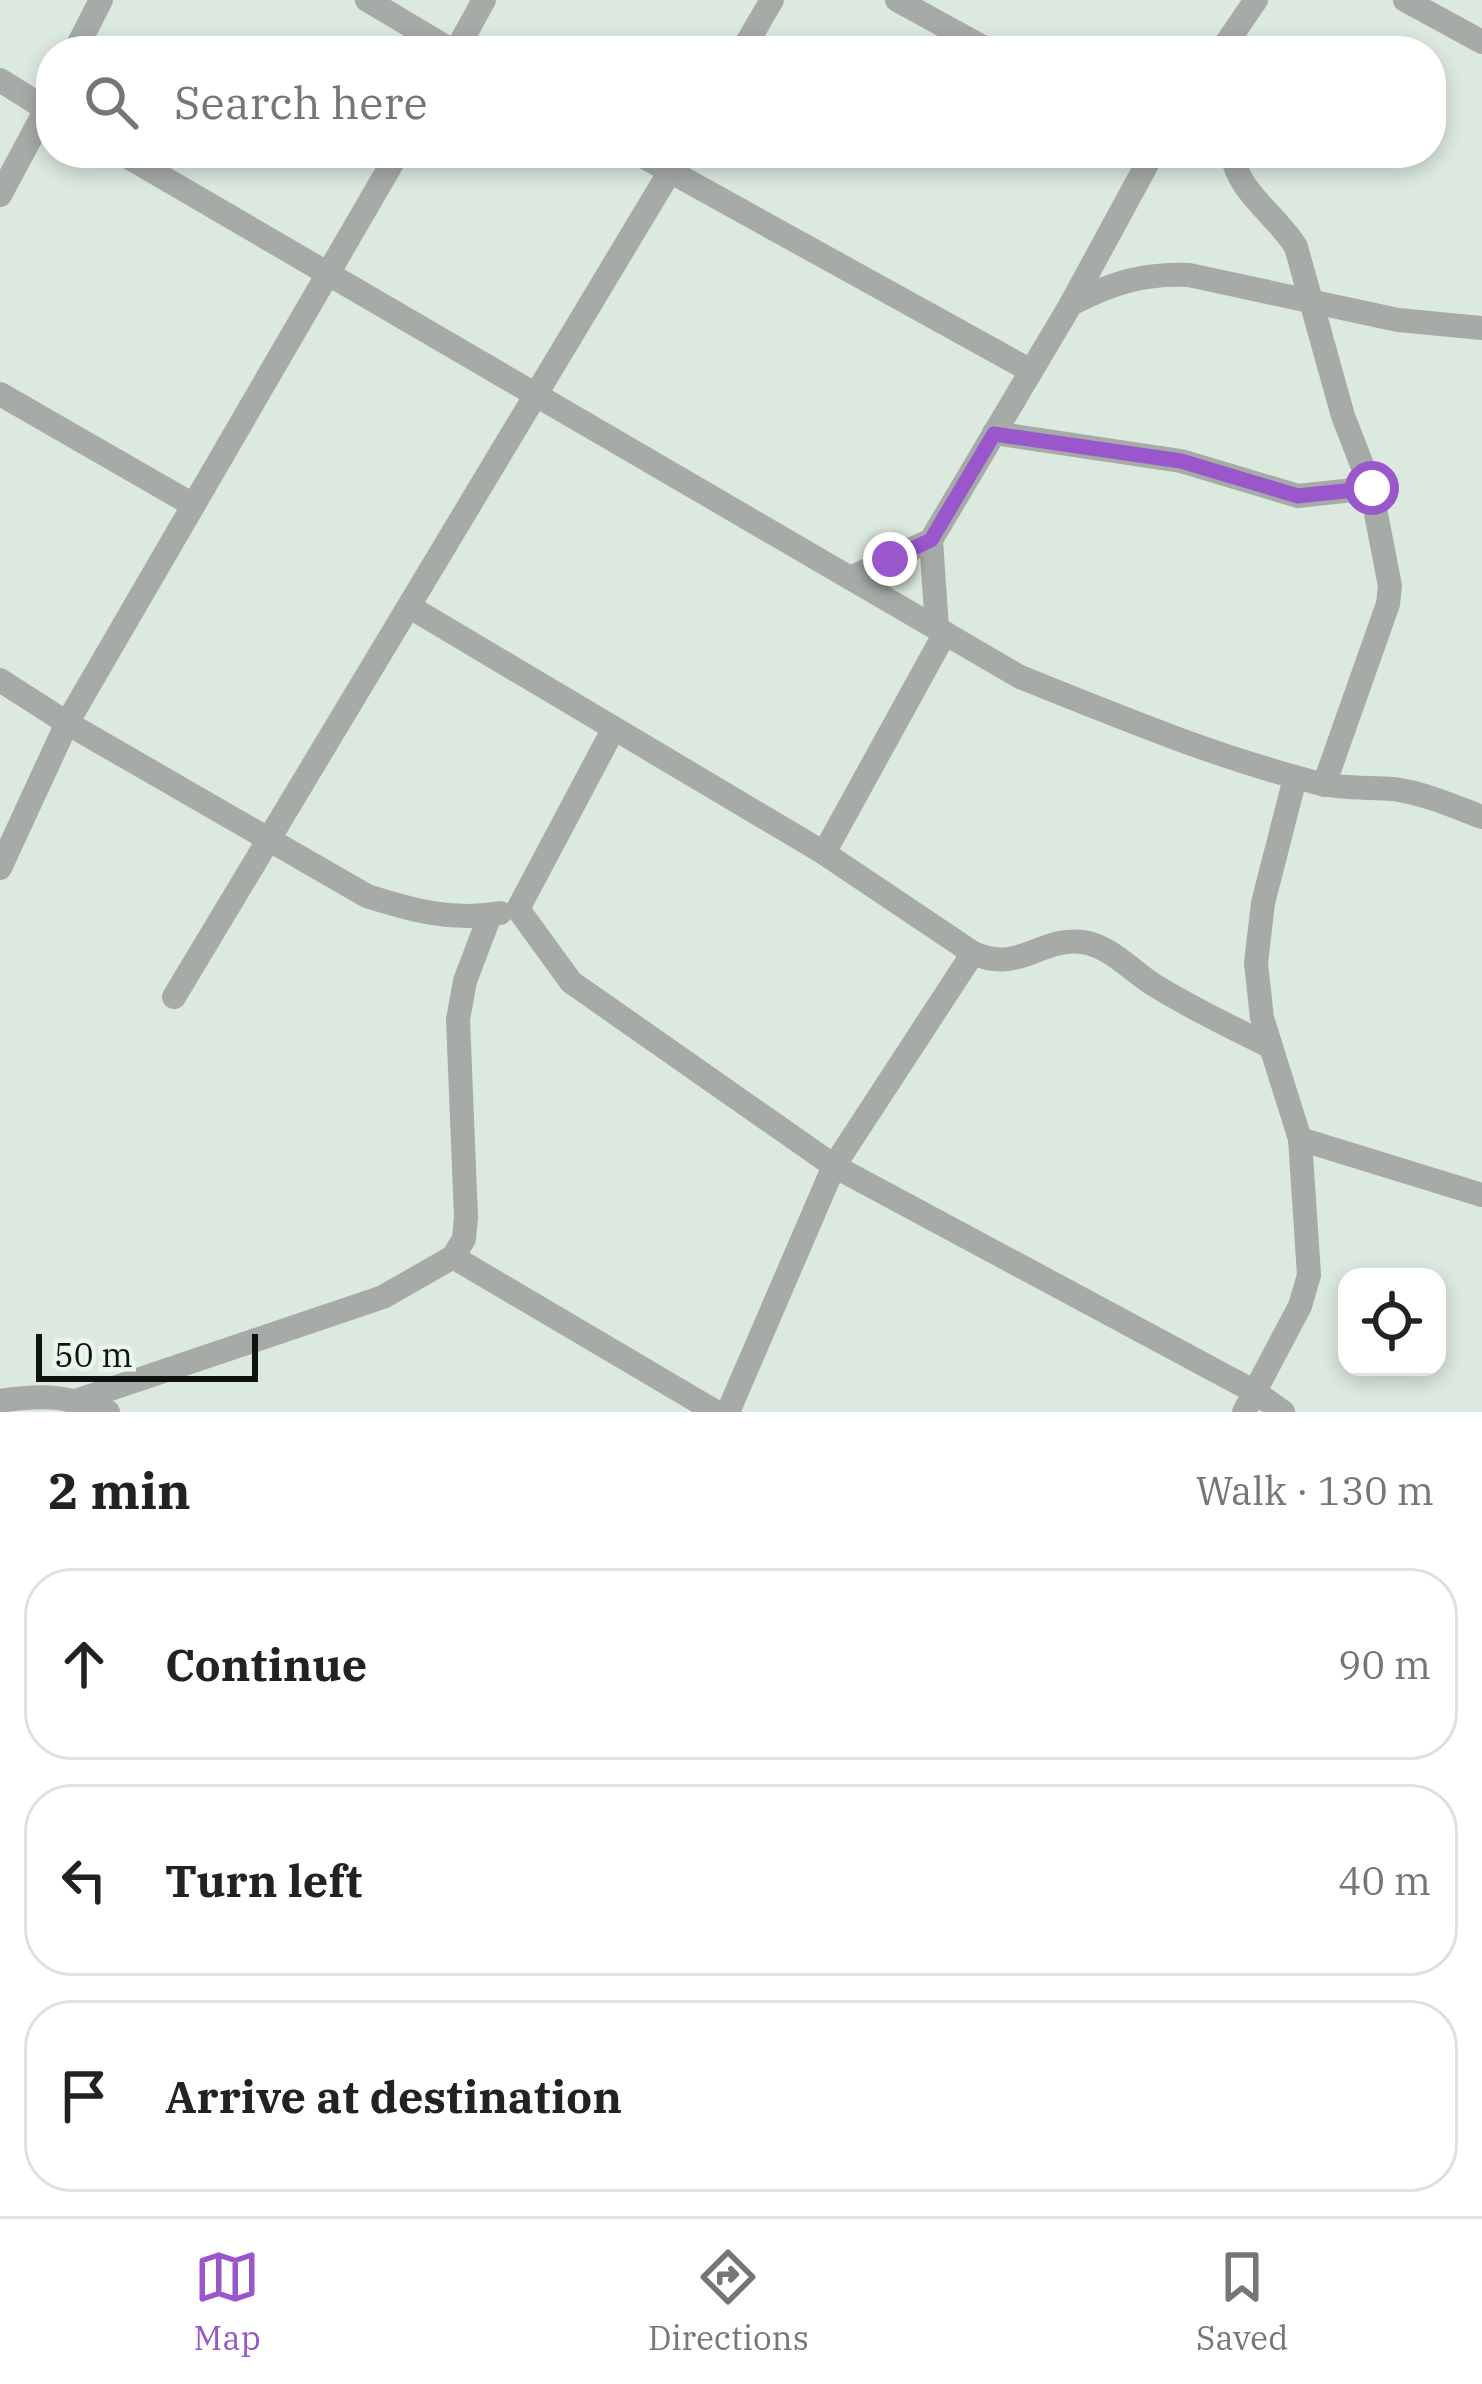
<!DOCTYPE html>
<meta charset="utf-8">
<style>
body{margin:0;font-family:"IBM Plex Serif",serif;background:#f2f2f2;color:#222}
.controls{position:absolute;right:36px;bottom:36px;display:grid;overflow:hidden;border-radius:24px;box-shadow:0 6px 18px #0003}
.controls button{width:108px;height:108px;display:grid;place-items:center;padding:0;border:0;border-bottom:3px solid #e0e0e0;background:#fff;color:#222;font:60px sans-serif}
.scale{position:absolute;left:36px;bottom:30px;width:222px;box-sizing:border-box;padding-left:12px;border:6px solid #0e130f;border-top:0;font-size:33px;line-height:42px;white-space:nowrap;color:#0e130f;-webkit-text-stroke:9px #e9f6ec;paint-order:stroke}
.stop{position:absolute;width:36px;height:36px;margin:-27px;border:9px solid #9a57cc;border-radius:50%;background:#fff}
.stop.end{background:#9a57cc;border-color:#fff;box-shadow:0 3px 12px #0008}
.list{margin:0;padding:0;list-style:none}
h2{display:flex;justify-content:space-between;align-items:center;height:156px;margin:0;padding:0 48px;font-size:51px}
h2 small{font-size:39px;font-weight:400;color:#767676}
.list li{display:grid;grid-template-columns:78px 1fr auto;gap:36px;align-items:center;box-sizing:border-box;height:192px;margin:0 24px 24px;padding:0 24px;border:3px solid #e0e0e0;border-radius:48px}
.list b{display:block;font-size:45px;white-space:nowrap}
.list em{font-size:39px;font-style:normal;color:#767676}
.icon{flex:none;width:66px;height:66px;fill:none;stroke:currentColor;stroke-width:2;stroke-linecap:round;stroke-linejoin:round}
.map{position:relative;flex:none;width:1482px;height:1412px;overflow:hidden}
.search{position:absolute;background:#fff;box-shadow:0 6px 18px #0003;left:36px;right:36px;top:36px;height:132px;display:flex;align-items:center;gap:30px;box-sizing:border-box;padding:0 42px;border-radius:48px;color:#767676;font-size:45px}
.sheet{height:804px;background:#fff}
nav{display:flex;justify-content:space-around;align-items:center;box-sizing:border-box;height:168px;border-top:3px solid #e0e0e0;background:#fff;font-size:33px;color:#767676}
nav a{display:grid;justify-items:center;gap:6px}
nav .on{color:#9a57cc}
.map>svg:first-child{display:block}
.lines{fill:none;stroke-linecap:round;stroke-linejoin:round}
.minor{stroke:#a6aba7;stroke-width:24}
.route{stroke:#9a57cc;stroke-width:15}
</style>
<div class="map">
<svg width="1482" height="1412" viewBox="0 0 1482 1412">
<rect width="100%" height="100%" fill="#dce9df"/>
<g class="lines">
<g class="minor">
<polyline points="367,0 453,51"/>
<polyline points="897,0 990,51"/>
<polyline points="1405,0 1482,42"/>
<polyline points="75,51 101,0"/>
<polyline points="456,51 484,0"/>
<polyline points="742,51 772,0"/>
<polyline points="1221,51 1256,0"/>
<polyline points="0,80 51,112"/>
<path d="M121,153L1020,677C1115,715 1210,755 1310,781C1338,789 1365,787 1393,789C1424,793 1453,806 1482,817"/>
<polyline points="637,153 1031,371"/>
<path d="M1232,153C1237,192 1276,214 1296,247L1343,416L1371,488L1390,586L1388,604L1324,785"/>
<polyline points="0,195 51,100"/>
<path d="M1071,304C1112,283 1143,273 1189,275L1398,320L1482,328"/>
<polyline points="0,394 193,505"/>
<polyline points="994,433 1181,461 1298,496 1371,488"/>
<polyline points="850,578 931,540"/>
<path d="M410,607L824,853L973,953C1019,974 1040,937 1082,942C1109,945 1132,971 1154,985C1191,1008 1231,1027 1271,1047"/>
<polyline points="937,628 931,540 1071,304 1153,153"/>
<path d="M0,680L67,723L367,896C411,910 454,922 500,913"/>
<polyline points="824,853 945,633"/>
<polyline points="0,868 67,723 398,153"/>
<polyline points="518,909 571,982 834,1166 1255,1392 1283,1412"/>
<polyline points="518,909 614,728"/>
<polyline points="174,997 681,153"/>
<polyline points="1300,1139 1482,1195"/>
<polyline points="453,1257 716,1412"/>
<polyline points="78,1400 383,1297 453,1257 464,1239 466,1217 458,1020 465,981 490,915"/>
<path d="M0,1401C44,1394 67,1396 108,1412"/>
<polyline points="728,1412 834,1166 973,953"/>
<polyline points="1244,1412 1300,1306 1309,1275 1300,1139 1262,1018 1256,963 1263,903 1295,778"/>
</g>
</g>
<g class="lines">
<polyline class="route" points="890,559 931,540 994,434 1181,461 1298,496 1372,488"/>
</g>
</svg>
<div class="controls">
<button><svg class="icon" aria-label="locate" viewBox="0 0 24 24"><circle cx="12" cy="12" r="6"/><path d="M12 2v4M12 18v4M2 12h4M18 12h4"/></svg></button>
</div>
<div class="scale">50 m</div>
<div class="stop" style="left:1372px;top:488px"></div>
<div class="stop end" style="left:890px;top:559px"></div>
<div class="search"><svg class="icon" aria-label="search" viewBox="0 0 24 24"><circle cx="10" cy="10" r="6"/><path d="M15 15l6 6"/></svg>Search here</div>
</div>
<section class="sheet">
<h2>2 min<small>Walk · 130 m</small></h2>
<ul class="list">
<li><svg class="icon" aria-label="ahead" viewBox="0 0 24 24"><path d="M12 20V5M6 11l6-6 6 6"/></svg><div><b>Continue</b></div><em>90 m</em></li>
<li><svg class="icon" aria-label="left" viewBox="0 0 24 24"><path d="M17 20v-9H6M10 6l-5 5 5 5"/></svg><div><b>Turn left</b></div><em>40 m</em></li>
<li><svg class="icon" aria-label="arrive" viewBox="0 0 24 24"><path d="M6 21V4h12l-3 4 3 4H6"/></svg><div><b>Arrive at destination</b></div></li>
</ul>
</section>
<nav>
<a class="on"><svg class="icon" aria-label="map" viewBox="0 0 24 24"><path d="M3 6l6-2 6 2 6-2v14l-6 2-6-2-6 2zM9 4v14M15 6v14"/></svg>Map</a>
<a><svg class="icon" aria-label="directions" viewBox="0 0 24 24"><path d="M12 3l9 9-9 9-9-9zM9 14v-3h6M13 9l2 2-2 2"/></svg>Directions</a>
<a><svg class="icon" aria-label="saved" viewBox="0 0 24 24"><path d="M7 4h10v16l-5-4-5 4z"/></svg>Saved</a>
</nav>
